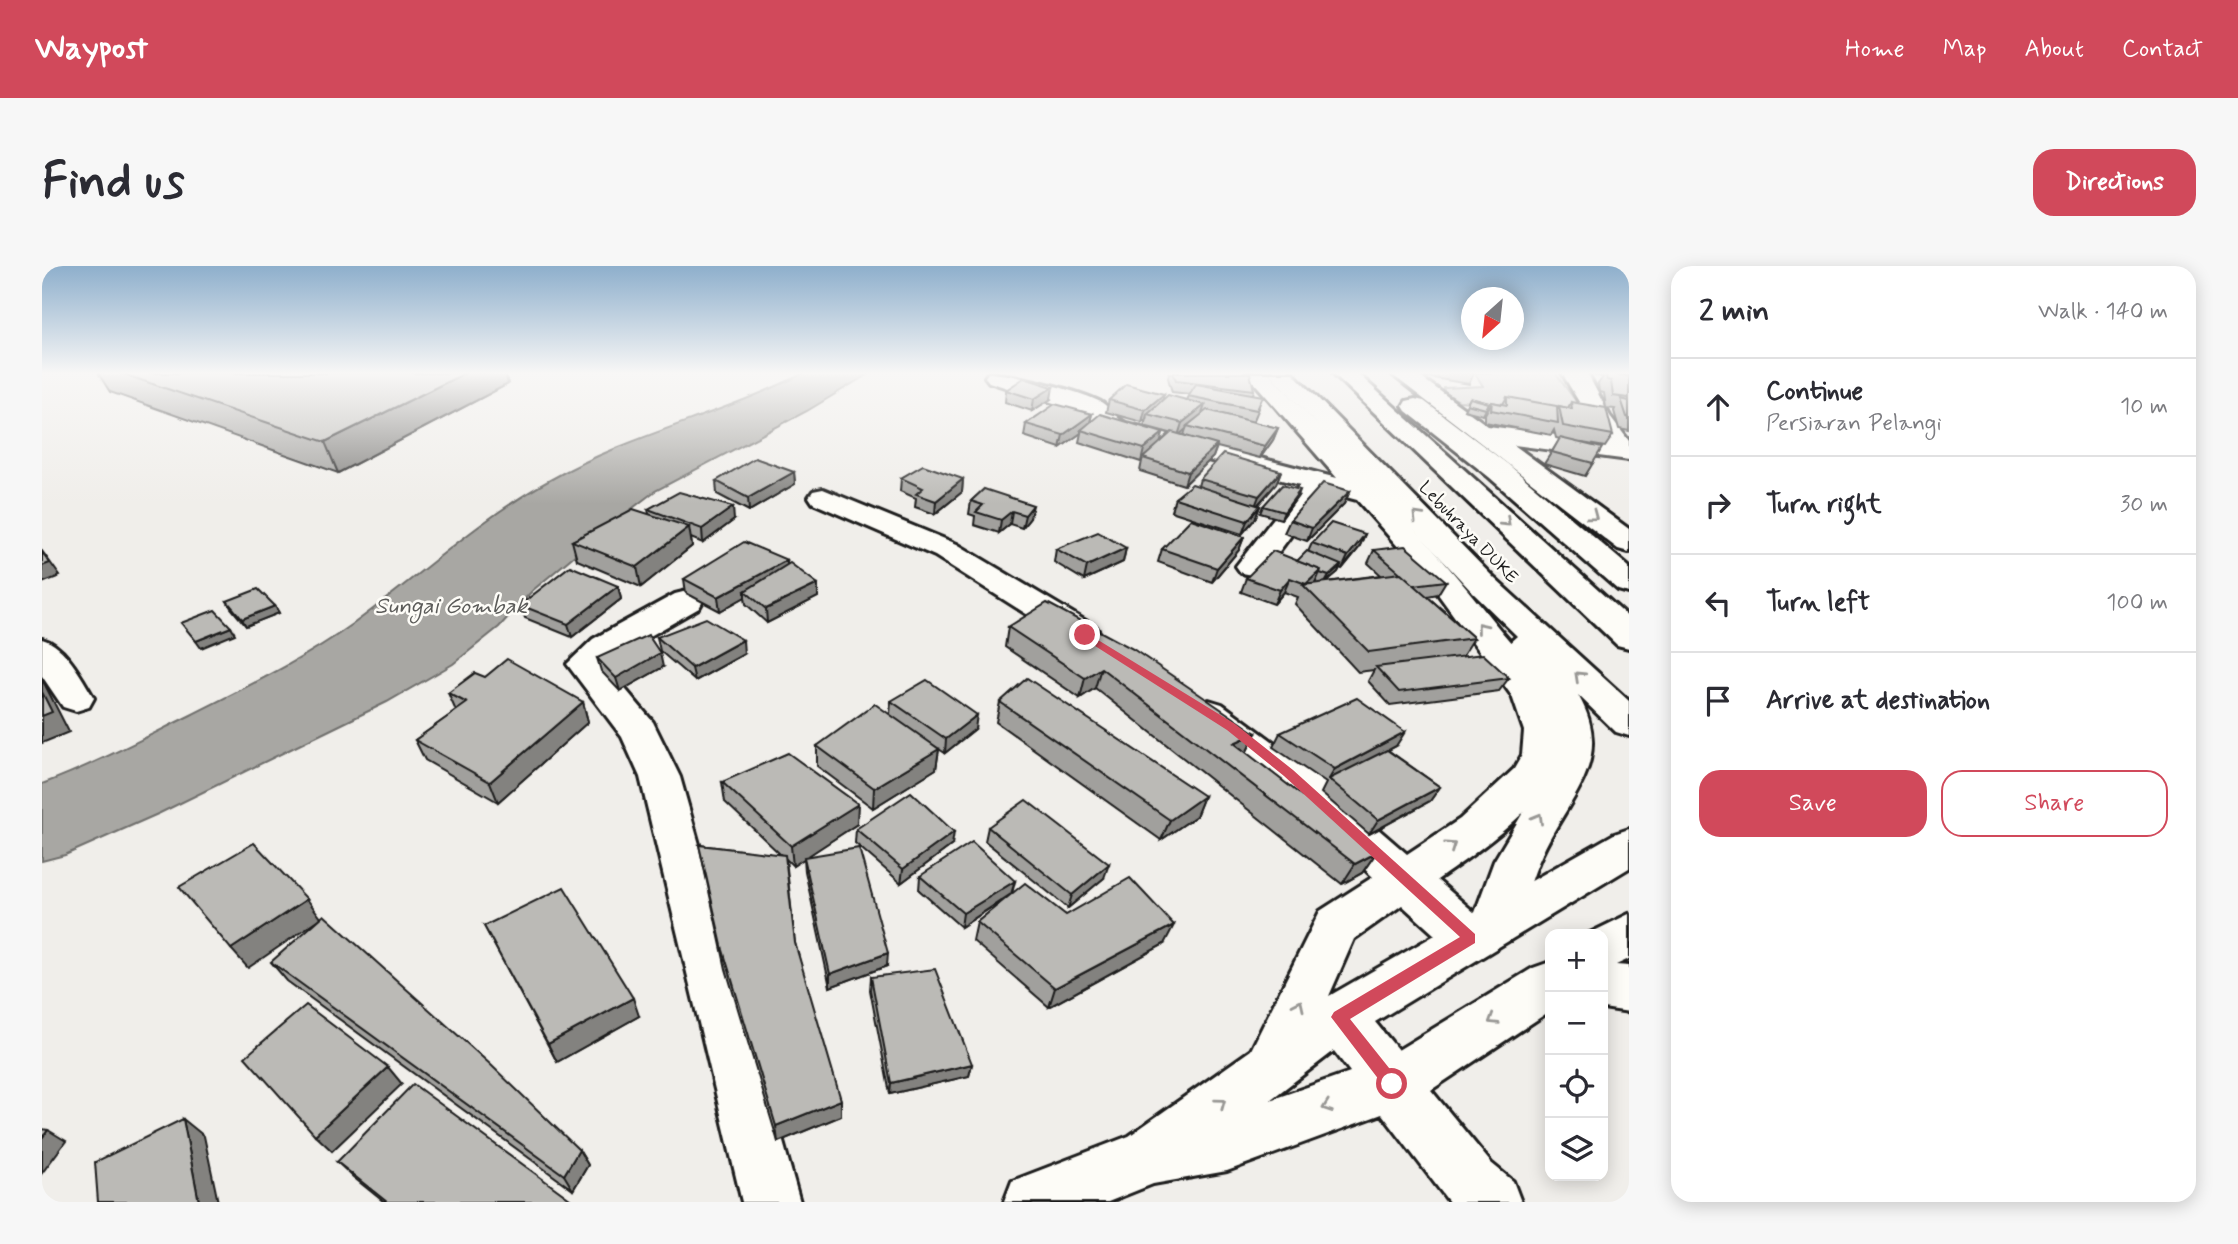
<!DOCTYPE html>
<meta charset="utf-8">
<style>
body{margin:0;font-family:Mynerve,sans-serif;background:#f7f7f7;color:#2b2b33}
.controls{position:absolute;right:21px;bottom:21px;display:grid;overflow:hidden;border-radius:14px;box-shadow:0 4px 18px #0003}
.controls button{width:63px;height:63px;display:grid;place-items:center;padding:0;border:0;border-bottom:2px solid #e1e1e2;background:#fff;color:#2b2b33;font:35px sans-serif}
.compass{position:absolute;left:1419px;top:21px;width:63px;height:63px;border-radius:50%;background:#fff;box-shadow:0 4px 18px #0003;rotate:207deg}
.stop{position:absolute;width:21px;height:21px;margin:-16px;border:5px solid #d1495b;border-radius:50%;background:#fff}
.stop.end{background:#d1495b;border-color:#fff;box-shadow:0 2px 7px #0008}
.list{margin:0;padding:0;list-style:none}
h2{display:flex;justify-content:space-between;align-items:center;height:91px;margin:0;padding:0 28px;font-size:30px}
h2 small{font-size:23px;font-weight:400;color:#7c7c81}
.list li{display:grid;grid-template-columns:46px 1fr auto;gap:21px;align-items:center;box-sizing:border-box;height:98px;padding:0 28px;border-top:2px solid #e1e1e2}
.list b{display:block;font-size:26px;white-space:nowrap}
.list p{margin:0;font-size:23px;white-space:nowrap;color:#7c7c81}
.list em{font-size:23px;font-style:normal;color:#7c7c81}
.actions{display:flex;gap:14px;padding:21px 28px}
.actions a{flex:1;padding:16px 0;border:2px solid #d1495b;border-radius:21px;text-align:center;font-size:24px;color:#d1495b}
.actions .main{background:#d1495b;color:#fff}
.icon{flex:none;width:38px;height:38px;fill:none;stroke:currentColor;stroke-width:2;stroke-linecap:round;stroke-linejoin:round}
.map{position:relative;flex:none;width:1587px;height:936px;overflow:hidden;border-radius:21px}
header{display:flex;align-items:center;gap:42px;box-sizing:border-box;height:98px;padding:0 35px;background:#d1495b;color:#fff}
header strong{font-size:33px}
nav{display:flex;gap:38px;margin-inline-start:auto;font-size:24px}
.intro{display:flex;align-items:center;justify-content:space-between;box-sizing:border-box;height:168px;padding:0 42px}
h1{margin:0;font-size:49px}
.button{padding:18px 32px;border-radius:21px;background:#d1495b;color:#fff;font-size:24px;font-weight:700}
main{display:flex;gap:42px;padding:0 42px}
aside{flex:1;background:#fff;border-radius:21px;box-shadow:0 4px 18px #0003}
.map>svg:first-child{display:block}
.green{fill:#d0cfcc;stroke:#767674;stroke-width:2}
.water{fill:#a8a7a3;stroke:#706f6d;stroke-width:2}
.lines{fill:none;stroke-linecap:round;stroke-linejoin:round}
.minor-casing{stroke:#1c1c1c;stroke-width:6}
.highway-casing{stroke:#1c1c1c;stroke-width:6}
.minor{fill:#fdfcf7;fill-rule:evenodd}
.highway{fill:#fdfcf7;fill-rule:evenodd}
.wall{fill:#a1a09d;stroke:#1c1c1c;stroke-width:2;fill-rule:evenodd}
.shaded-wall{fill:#83827f;stroke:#1c1c1c;stroke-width:2}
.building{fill:#bbbab6;stroke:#1c1c1c;stroke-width:2}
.oneway{stroke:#989794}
.route{fill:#d1495b}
.labels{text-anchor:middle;stroke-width:5;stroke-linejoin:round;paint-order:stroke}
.far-street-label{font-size:18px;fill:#1c1c1c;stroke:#fdfcf7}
.water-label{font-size:23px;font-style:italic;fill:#5b5b59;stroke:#fdfcf7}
</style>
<header>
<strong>Waypost</strong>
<nav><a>Home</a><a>Map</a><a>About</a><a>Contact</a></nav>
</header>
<div class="intro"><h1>Find us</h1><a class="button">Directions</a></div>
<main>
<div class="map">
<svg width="1587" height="936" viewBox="0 0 1587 936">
<rect width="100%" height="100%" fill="#f0eeea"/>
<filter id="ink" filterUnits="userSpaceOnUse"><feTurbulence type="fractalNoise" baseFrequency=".0143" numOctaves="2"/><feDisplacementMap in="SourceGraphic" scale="14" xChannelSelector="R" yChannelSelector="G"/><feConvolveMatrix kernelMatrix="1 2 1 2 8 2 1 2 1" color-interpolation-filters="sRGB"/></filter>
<g filter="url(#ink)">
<polygon class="green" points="1433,107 1513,107 1536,138 1522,144 1489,141 1417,135 1402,126 1402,122 1441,120"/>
<path class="water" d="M762,107H828L765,145L613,225L566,261L490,325L457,361L411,398L345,436L118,547L23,589L0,595V518C51,499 100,473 149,449C204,421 261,394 311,358C377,310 437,253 508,214C589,168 680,149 762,107Z"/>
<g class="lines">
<g class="minor-casing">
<g id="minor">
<path d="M946,107C970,107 1038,125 1059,136C1068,141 1073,152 1084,157L1295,212L1204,107H1227C1303,188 1382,268 1451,355C1469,378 1493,401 1506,427C1515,445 1523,468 1520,488C1512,534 1431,589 1395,614L1433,647L1572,568L1587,563V602L1333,756L1356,784L1491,702L1508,696V745L1389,824L1449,897L1471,915L1479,936H1407L1340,848L1185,905L1111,918L1066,936H962L970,915L1087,870L1209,784L1278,645L1331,611L1232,517L1154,456L1148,447L1154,438L1167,434L1180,438L1260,497L1365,588L1418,553L1472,503L1480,489L1482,465L1470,430L1388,317L1315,234L1282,225L1221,307L1210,309L1199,307L1194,300L1258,219L1066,167L1055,162L1043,147L947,116L943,111ZM1360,639L1393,669L1287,730L1312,673ZM1292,785L1308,806L1228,834Z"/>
<polygon points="1348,107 1373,107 1446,160 1560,175 1520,107 1545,107 1568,150 1587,175 1587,194 1472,179 1587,263 1587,286 1576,283"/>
<polygon points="781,223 915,278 1054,361 1059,369 1054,377 1042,380 1030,377 893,290 771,237 767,231 771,225"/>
<polygon points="645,325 657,328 661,335 657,342 575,389 563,399 611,456 638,511 758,936 700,936 598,511 580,471 525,398 551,373 633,328"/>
<path d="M0,373C23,379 40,412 52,432L47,441L34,445L21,441L0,410Z"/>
<polygon points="1587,648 1587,693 1561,705 1561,668 1546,668"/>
</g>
</g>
<g class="highway-casing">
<g id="highway">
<path d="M1227,107H1251L1453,313L1587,435V470L1574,466L1536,429C1574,495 1526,531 1500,588C1487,616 1481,647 1468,674L1451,680L1434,674L1428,660L1452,595L1503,510L1512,482L1513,468L1507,444L1465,379L1475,370L1431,327Z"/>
<polygon points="1291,107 1315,107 1587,352 1587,382 1575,379"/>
<polygon points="1373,133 1382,135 1467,199 1587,301 1587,327 1576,324 1447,211 1364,145 1361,140 1364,135"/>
<polygon points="1561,698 1587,700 1587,746 1561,742"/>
</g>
</g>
<use href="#minor" class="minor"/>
<use href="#highway" class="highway"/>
</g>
<g class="wall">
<polygon points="56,107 463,107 466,118 296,207 68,126"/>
<path d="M1127,107H1205L1212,124L1211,128L1217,142L1211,156L1236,162L1231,174L1218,192L1175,181L1171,191L1142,219L1098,205L1100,195L1099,196L1037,176L1039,167L1018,182L982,170L984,158L1050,148L1048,156L1118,176L1128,167L1102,160L1104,153L1100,156L1064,146L1067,134H1145L1148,128L1130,126L1126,112ZM1144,163L1142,169L1138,168Z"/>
<polygon points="1373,107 1432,107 1427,118 1374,109"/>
<polygon points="1545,107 1573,107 1572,108 1587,110 1587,165 1577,163 1572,145 1573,143 1564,142 1562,127 1557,126 1556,118 1561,111 1546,108"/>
<polygon points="964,124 1009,133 990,145 963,136"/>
<polygon points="1465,131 1515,144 1517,140 1526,142 1529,136 1571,169 1563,181 1541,177 1551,197 1543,210 1502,198 1518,173 1514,172 1512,164 1509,169 1443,156 1443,148 1450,136 1461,138"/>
<polygon points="1428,132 1447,137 1441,149 1422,144"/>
<polygon points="1239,205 1234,218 1216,239 1218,240 1213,253 1200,268 1129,245 1133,232 1156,220 1158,213"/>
<polygon points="752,206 753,218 707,245 675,228 674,215"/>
<polygon points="859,212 921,213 920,226 893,248 873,241 874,232 858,225"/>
<polygon points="942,223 988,252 980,262 968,258 957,267 932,259 933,250 927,248 929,235"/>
<polygon points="1308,225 1302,238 1265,275 1242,267 1248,254"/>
<polygon points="1256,230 1239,253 1218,247 1221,240"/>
<polygon points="606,243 692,254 661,277 649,272 650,280 599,321 535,294 530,275 607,248"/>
<polygon points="1323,268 1317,282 1300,303 1298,302 1296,306 1284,316 1339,309 1326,297 1332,284 1404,315 1396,328 1385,330 1432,372 1420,391 1467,412 1457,425 1348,439 1326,415 1332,404 1316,406 1253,338 1256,331 1242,326 1232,338 1199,326 1204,312 1255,295 1266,286 1270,277"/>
<polygon points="1202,271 1197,284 1170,316 1116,296 1120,283"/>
<polygon points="1084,282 1081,296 1042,314 1012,296 1014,283"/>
<polygon points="745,294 745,299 776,318 776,331 725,357 704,338 703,331 678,345 644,327 642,313"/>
<polygon points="576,320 579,333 530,371 483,352 478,339"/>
<polygon points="185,335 233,340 237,347 204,360 189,342"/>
<polygon points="966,361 1214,467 1204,487 1334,587 1320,607 1300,618 1053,422 1038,432 963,381"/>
<polygon points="615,371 702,388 653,415 618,385"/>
<polygon points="555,392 621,401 578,425 559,405"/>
<polygon points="443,411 541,436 546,456 456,536 383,494 373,474 414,445 406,427"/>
<polygon points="849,435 933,463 903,487 889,478 897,483 894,503 831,542 775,500 775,480 848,448"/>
<polygon points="958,436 1162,530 1154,550 1119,574 954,456"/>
<polygon points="1238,467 1354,480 1346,484 1398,521 1388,535 1327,568 1279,527 1284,517 1231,481"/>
<polygon points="680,516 815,558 764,591 845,700 788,721 763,605 762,592 751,600 744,593 753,677 799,850 736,876 684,703 657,579 739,589 683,536"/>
<polygon points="946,561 1062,612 1026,642 943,575"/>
<polygon points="814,563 910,579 859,617 813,577"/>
<polygon points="878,610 973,615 970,628 1024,649 1122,678 1007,741 931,675 935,656 966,631 919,661 877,624"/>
<polygon points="442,660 597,750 515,796"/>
<polygon points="229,696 537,884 546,899 531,924 245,715"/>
<polygon points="829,711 930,798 927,810 848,828 828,724"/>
<polygon points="295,896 532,936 342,936 311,911"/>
</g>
<g class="shaded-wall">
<polygon points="423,107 463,107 466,118 296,207 283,176"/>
<polygon points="1011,121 1009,133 990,145 992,133"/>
<polygon points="1122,128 1119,140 1105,148 1104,153 1100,156 1103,144"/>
<polygon points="1163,139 1159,151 1145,160 1144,163 1136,170 1140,157"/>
<polygon points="1050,148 1047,160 1039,164 1039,167 1018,182 1021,169"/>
<polygon points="1236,162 1231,174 1218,192 1223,180"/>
<polygon points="1121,167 1118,179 1101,192 1099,196 1102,183"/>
<polygon points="1175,179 1171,191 1142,219 1146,206"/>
<polygon points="1239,205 1234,218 1212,243 1217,230"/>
<polygon points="752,206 753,218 707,245 706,232"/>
<polygon points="921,213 920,226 893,248 894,235"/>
<polygon points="1258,224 1256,230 1239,253 1242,246"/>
<polygon points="1308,225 1302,238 1265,275 1270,262"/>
<polygon points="991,239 988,252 980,262 983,249"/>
<polygon points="1218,240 1213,253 1200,268 1205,255"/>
<polygon points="691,241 692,254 661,277 660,263"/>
<polygon points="970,245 968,258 957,267 959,254"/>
<polygon points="647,261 650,280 599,321 595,301"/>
<polygon points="1323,268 1317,282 1300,303 1306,290"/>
<polygon points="1202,271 1197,284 1170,316 1175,302"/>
<polygon points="1084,282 1081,296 1042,314 1045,300"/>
<polygon points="0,285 18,310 0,317"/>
<polygon points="745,294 745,307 703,325 703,331 678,345 676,331"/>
<polygon points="1299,299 1296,306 1283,317 1287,310"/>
<polygon points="1279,304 1273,318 1264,318"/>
<polygon points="1248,312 1242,326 1232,338 1238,324"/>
<polygon points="776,318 776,331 725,357 724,343"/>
<polygon points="576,320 579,333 530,371 526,358"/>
<polygon points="233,340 237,347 204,360 200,353"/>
<polygon points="189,361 193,368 159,382 154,375"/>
<polygon points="701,374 702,388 653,415 650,402"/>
<polygon points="618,387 621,401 578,425 574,412"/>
<polygon points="1059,402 1053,422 1038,432 1043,412"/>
<polygon points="0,413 27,466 0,477"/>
<polygon points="541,436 546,456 456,536 448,516"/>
<polygon points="935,449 933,463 903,487 904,473"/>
<polygon points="1363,466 1354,480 1289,515 1287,513 1293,503"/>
<polygon points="1214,467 1204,487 1192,477"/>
<polygon points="897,483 894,503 831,542 832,522"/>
<polygon points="1398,521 1388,535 1327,568 1336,554"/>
<polygon points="1162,530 1154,550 1119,574 1128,554"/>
<polygon points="816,538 815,558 751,600 749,580"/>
<polygon points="912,566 910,579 859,617 861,603"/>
<polygon points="1334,587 1320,607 1300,618 1313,598"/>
<polygon points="1067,598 1062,612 1026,642 1030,629"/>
<polygon points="973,615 969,628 919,661 921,647"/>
<polygon points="265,633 279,652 206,702 189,683"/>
<polygon points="1132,659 1122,678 1007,741 1013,722"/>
<polygon points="846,687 845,700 788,721 788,708"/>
<polygon points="591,732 597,750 515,796 506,778"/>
<polygon points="930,798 927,810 848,828 849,817"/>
<polygon points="346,801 360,818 290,885 273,869"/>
<polygon points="799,834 799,850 736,876 734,860"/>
<polygon points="141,853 162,870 176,936 157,936"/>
<polygon points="6,864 24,875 0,907 0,872"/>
<polygon points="537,884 546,899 531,924 522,909"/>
</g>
<g class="building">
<polygon points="78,107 423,107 283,176"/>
<polygon points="1131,107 1208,107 1212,124 1134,114"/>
<polygon points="1563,107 1587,110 1587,132 1571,130 1569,115 1565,114"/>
<polygon points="982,112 1011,121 992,133 964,124"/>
<polygon points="1084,118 1122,128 1103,144 1067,134"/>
<polygon points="1154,118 1221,130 1215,144 1146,130"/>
<polygon points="1126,129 1163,139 1140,157 1105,148"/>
<polygon points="1465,131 1515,140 1516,157 1449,144 1450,136 1465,139"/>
<polygon points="1428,132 1447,137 1444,143 1425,138"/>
<polygon points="1579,133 1587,135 1587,152 1585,151"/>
<polygon points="1529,136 1564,142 1571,169 1521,160 1517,140 1530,143"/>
<polygon points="1013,138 1050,148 1021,169 984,158"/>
<polygon points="1165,144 1236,162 1223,180 1145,160"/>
<polygon points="1058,148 1121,167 1102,183 1039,164"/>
<polygon points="1130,166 1175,179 1146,206 1101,192"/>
<polygon points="1518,172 1560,182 1551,197 1510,186"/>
<polygon points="1181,188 1239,205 1217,230 1158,213"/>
<polygon points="713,192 752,206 706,232 674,215"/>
<polygon points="881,199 921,213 894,235 874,228 881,222 859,212"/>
<polygon points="1281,217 1308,225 1270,262 1248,254"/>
<polygon points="1150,218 1218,240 1205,255 1133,232"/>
<polygon points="1240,219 1258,224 1242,246 1221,240"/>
<polygon points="942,223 991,239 983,249 970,245 959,254 934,246 941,239 929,235"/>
<polygon points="637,226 691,241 660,263 606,243"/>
<polygon points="591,243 647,261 595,301 530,275"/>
<polygon points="1149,253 1202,271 1175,302 1120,283"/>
<polygon points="1289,257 1323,268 1306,290 1270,277"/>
<polygon points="1056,266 1084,282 1045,300 1014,283"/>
<polygon points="702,276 745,294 676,331 642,313"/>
<polygon points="1363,280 1404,315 1372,319 1332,284"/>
<polygon points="1231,285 1279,304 1264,318 1248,312 1238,324 1204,312"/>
<polygon points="1265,285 1299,299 1287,310 1278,307 1279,304 1255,295"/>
<polygon points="0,286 8,297 0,300"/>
<polygon points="748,297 776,318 724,343 703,325"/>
<polygon points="528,300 576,320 526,358 478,339"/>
<polygon points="1359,307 1432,372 1327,386 1261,319"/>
<polygon points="216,323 233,340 200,353 185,335"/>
<polygon points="1005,337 1091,383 1214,467 1192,477 1334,587 1313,598 1059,402 1043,412 966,361"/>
<polygon points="173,344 189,361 154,375 139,357"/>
<polygon points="664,352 701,374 650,402 615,371"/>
<polygon points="606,369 618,387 574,412 555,392"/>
<polygon points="1441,388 1467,412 1357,426 1334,401"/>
<polygon points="465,393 541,436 448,516 373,474 425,437 406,427 433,407 443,411"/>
<polygon points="985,412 1162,530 1128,554 958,436"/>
<polygon points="885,414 935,449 904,473 849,435"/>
<polygon points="0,426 10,446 0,450"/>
<polygon points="1315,432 1363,466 1293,503 1238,467"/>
<polygon points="833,438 897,483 832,522 775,480"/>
<polygon points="1345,484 1398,521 1336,554 1287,513"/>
<polygon points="746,487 816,538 749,580 680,516"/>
<polygon points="869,526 912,566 861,603 814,563"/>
<polygon points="984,534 1067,598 1030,629 946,561"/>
<polygon points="930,576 973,615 921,647 878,610"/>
<polygon points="212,577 265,633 189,683 137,621"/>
<polygon points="657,579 743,589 753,677 799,834 734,860 681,684"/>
<polygon points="817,582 846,687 788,708 762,591"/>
<polygon points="1088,612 1132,659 1013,722 935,656 983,617 1024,649"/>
<polygon points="522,621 591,732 506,778 442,660"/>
<polygon points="282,649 449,799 537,884 522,909 229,696"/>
<polygon points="893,703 930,798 849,817 829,711"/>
<polygon points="264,739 346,801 273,869 203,791"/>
<polygon points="371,818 532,936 345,936 295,896"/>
<polygon points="141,853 157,936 56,936 53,896"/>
<polygon points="0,863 6,864 0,872"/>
</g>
<defs><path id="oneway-chevron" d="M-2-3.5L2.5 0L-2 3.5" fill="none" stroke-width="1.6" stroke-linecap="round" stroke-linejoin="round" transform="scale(1.75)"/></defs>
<g class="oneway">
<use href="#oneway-chevron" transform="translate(1375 250) rotate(-134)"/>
<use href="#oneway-chevron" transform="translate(1551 250) rotate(37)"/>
<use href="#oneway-chevron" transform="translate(1464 256) rotate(43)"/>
<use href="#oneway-chevron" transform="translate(1439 361) rotate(-129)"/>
<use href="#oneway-chevron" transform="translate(1537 410) rotate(-137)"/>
<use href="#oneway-chevron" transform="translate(1496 552) rotate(-60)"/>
<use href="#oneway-chevron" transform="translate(1409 580) rotate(-34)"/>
<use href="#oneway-chevron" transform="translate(1257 739) rotate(-65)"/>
<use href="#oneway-chevron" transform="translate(1451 754) rotate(148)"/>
<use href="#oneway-chevron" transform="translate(1179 837) rotate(-36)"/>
<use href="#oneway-chevron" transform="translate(1285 841) rotate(160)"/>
</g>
</g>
<linearGradient id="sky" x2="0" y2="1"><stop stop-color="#8eafcc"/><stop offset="0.45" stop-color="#f8f7f6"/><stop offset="1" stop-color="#f8f7f6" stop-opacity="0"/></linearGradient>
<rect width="1587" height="238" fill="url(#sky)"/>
<polygon class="route" points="1043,366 1193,458 1251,504 1433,668 1433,677 1308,753 1355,812 1355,823 1344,823 1289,751 1292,746 1418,671 1242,510 1185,464 1039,371 1038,369"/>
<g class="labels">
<g class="far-street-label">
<text transform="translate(1427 266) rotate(46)" y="6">Lebuhraya DUKE</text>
</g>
<g class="water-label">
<text x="409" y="347">Sungai Gombak</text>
</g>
</g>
</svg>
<div class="controls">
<button>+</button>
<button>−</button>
<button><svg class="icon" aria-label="locate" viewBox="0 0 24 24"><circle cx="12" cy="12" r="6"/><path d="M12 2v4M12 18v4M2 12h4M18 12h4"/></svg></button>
<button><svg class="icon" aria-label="layers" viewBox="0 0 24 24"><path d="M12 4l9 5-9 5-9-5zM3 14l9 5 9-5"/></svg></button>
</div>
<svg class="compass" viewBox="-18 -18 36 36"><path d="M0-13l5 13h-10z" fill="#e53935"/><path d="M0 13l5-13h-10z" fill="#7c7c81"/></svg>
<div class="stop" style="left:1350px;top:818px"></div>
<div class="stop end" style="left:1043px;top:369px"></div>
</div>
<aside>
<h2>2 min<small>Walk · 140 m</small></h2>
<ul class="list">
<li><svg class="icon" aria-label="ahead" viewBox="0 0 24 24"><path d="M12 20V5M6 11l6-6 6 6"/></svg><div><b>Continue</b><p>Persiaran Pelangi</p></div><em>10 m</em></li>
<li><svg class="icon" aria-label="right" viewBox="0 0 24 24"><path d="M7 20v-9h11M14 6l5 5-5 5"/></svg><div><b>Turn right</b></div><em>30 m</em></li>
<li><svg class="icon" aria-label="left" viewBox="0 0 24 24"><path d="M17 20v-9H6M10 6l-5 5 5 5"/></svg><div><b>Turn left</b></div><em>100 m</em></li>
<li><svg class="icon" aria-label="arrive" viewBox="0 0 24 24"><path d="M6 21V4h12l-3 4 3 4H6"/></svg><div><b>Arrive at destination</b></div></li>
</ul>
<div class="actions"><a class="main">Save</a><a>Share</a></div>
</aside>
</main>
